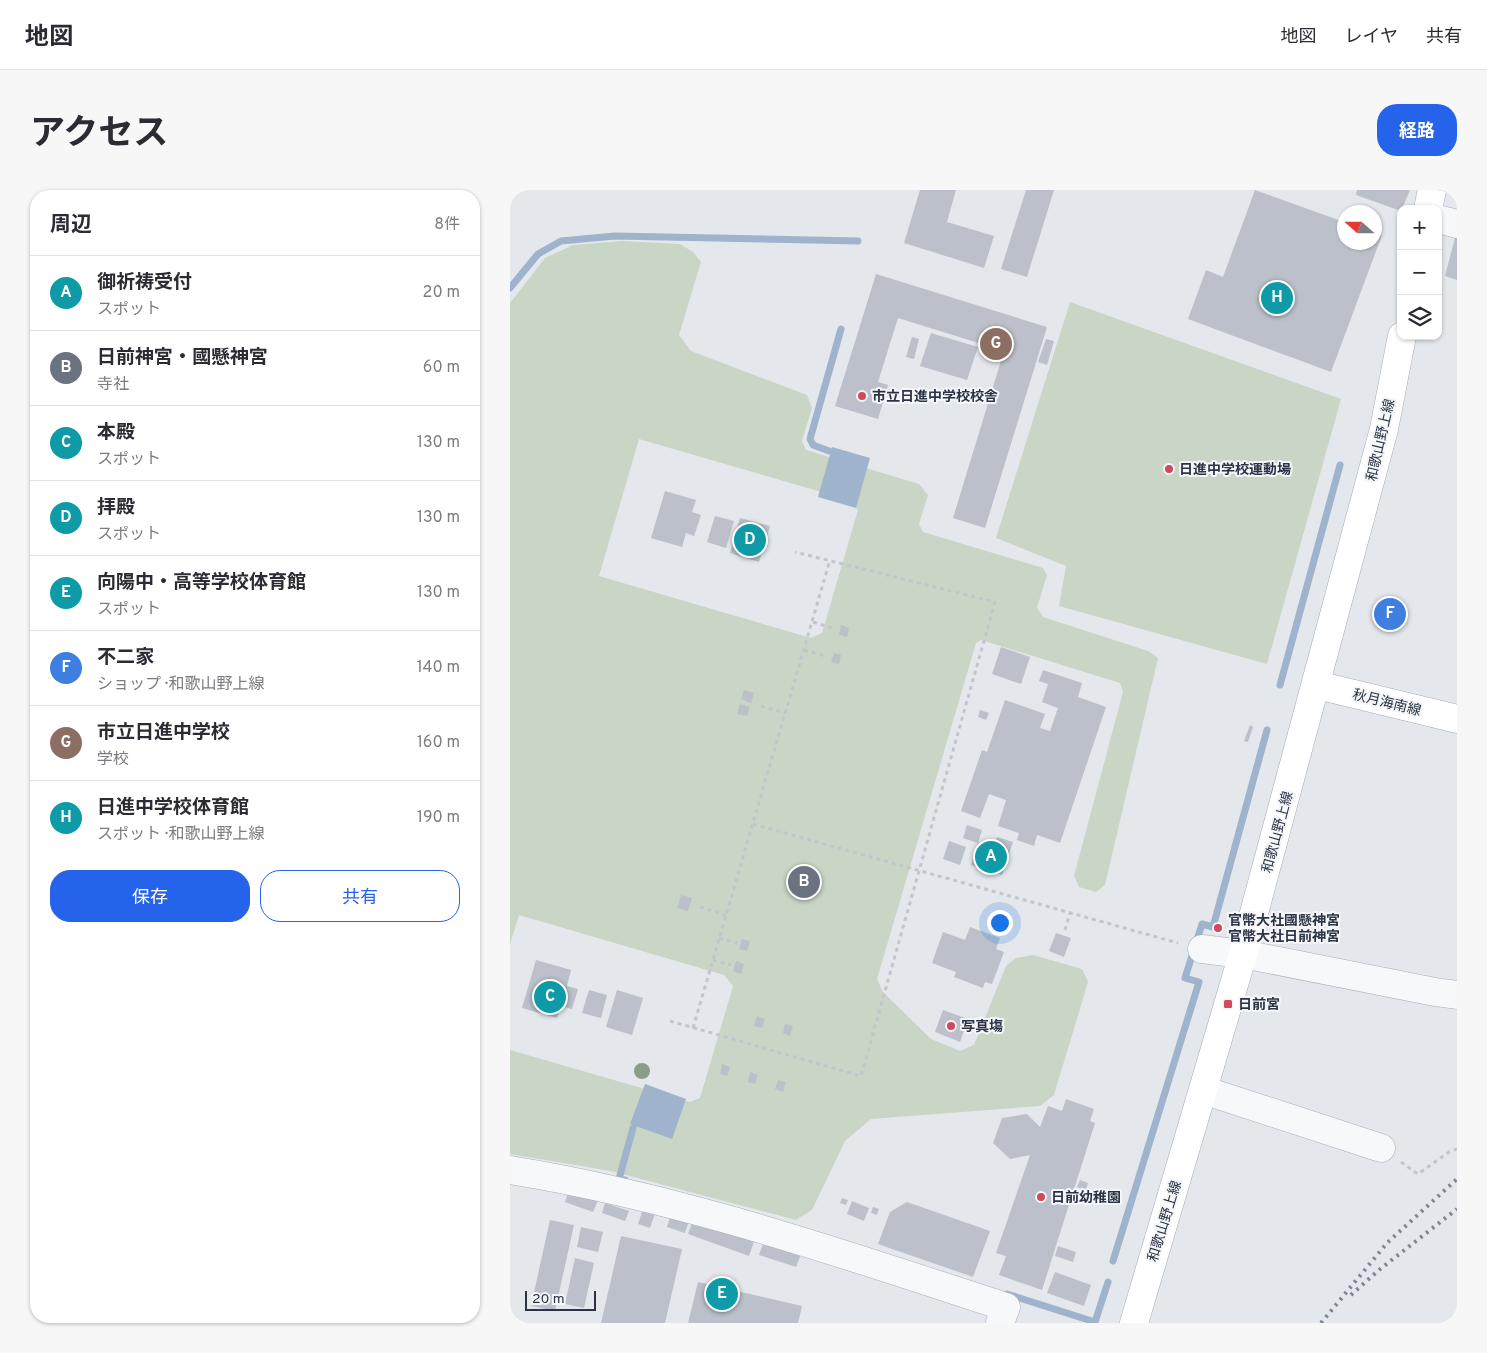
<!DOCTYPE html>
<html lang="ja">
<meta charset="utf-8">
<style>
body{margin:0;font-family:Overpass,"Noto Sans JP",sans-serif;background:#f7f7f7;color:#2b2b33}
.controls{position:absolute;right:15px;top:15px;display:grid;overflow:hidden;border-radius:10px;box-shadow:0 1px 4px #0004}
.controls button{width:45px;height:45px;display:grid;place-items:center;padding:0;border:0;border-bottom:1px solid #e1e1e2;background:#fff;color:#2b2b33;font:25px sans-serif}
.compass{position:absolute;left:827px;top:15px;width:45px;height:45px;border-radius:50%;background:#fff;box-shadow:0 1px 4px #0004;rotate:291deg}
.scale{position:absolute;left:15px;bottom:12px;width:71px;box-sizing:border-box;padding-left:5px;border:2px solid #2b3445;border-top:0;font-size:14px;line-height:18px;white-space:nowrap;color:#2b3445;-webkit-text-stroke:4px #f4f6f9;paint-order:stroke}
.you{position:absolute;left:489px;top:732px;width:18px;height:18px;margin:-12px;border:4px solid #fff;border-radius:50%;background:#1a73e8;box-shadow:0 0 0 8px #1a73e833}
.badge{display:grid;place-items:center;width:32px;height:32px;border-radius:50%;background:#2563eb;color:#fff;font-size:16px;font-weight:700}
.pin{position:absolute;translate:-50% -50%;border:2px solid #fff;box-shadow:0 1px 5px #0006}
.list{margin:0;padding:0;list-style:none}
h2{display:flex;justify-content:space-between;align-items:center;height:65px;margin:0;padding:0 20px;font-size:21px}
h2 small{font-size:16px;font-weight:400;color:#7c7c81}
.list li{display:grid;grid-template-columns:32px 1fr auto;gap:15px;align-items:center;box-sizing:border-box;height:75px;padding:0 20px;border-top:1px solid #e1e1e2}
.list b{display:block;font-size:19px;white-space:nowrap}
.list p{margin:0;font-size:16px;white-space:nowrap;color:#7c7c81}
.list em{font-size:16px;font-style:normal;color:#7c7c81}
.actions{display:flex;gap:10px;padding:15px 20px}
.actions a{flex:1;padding:11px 0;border:1px solid #2563eb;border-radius:20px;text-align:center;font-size:18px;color:#2563eb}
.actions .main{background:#2563eb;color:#fff}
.icon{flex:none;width:28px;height:28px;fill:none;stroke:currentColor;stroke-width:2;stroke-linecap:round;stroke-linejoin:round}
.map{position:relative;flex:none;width:947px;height:1133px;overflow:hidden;border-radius:20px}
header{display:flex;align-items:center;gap:30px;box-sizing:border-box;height:70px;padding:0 25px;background:#fff;border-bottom:1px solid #e1e1e2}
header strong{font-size:24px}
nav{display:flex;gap:28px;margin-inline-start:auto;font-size:18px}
.intro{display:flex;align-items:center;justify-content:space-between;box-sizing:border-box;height:120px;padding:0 30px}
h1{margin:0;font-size:35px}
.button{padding:12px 22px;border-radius:20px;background:#2563eb;color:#fff;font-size:18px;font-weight:700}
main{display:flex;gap:30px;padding:0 30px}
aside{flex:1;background:#fff;border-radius:20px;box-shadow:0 1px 4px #0004}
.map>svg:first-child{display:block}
.green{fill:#c9d6c5;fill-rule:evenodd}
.water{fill:#9fb4cc}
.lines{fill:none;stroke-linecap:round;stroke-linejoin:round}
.stream{stroke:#9fb4cc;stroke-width:7}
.building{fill:#bbc0ca}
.minor-casing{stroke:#a9aeb7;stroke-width:29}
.major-casing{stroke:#a3abb8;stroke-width:29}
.path{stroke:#c2c5cb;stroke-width:3;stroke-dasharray:4 4;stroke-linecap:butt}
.minor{stroke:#f7f8fa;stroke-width:28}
.major{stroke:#fff;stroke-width:28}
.rail{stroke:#7d8696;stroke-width:4;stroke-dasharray:2.5 5;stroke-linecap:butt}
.tree{fill:#899d89}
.poi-dot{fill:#d1495b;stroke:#f4f6f9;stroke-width:2}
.labels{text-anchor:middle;stroke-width:4;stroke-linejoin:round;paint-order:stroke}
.poi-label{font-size:14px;font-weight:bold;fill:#2b3445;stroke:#f4f6f9;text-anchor:start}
.street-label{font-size:14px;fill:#2b3445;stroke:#f4f6f9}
</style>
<header>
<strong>地図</strong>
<nav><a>地図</a><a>レイヤ</a><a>共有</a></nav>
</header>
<div class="intro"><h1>アクセス</h1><a class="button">経路</a></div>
<main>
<aside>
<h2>周辺<small>8件</small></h2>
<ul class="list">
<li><span class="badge" style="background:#0f9aa8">A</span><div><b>御祈祷受付</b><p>スポット</p></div><em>20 m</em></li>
<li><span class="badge" style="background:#6b7280">B</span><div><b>日前神宮・國懸神宮</b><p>寺社</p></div><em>60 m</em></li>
<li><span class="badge" style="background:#0f9aa8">C</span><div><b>本殿</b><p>スポット</p></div><em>130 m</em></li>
<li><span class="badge" style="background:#0f9aa8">D</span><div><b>拝殿</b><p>スポット</p></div><em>130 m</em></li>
<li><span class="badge" style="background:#0f9aa8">E</span><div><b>向陽中・高等学校体育館</b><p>スポット</p></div><em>130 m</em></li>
<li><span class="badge" style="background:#3f7fe0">F</span><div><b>不二家</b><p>ショップ · 和歌山野上線</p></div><em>140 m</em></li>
<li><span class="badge" style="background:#8d6e63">G</span><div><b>市立日進中学校</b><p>学校</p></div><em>160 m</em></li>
<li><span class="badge" style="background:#0f9aa8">H</span><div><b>日進中学校体育館</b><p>スポット · 和歌山野上線</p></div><em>190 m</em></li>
</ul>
<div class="actions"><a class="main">保存</a><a>共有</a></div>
</aside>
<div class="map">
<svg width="947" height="1133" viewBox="0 0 947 1133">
<rect width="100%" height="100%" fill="#e4e7ec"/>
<g class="green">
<path d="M112,51L170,54L183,62L191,72L169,145L181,161L297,205L302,218L292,251L296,260L409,294L418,305L409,334L413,342L533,378L537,385L527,418L533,427L638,461L648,468L595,695L586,702L569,697L564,686L613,502L610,493L471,450L466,453L367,789L373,802L421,849L450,861L464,855L496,776L506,768L523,765L572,779L578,792L544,905L530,916L361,929L335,951L302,1020L286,1030L101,981L0,964V860L180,912L190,908L223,796L214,785L9,725L0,754V113L35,68L63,55ZM129,249L339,310L348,320L312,443L301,448L89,386Z"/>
<polygon points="560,112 831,209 757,474 549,416 556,376 486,348"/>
</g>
<g class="water">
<polygon points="322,257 360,268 346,318 308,307"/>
<polygon points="135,894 176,909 162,949 120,934"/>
</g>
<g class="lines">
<g class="stream">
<polyline points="0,98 28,64 51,51 105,46 348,51"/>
<polyline points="319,261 303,255 300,249 331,139"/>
<polyline points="770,495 830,275"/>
<polyline points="115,990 109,989 123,938"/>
<polyline points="603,1071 689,792 675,788 692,734 703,737 757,540"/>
<polyline points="497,1104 585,1132 598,1092"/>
</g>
</g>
<g class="building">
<polygon points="410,0 446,0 437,32 484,46 474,78 394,53"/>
<polygon points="516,0 544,0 517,87 491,79"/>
<polygon points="745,0 834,32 834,52 864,52 864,43 872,45 821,182 678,129 696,80 713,87"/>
<polygon points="847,0 900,0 891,21 846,5"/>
<polygon points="946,44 947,45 947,90 935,86"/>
<polygon points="366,84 537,137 475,338 443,328 494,161 388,128 368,192 378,195 368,229 325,216"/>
<polygon points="421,143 468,157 457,190 410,176"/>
<polygon points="402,147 409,149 404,169 396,167"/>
<polygon points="536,149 544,151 537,175 528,172"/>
<polygon points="155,301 186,310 182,322 191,325 184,346 176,343 172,357 141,348"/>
<polygon points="205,326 224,331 216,358 197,352"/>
<polygon points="230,328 260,336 249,372 220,363"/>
<polygon points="331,435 339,438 337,447 329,445"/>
<polygon points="491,457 520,467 511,494 482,484"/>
<polygon points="324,463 331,465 329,474 321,472"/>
<polygon points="533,480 572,493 568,507 596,517 550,653 527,645 524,656 507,650 509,643 488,636 496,610 479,604 470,628 451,621 472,560 477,562 495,510 535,524 530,538 540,541 548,518 532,512 538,494 529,491"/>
<polygon points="234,500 244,503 241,513 231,509"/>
<polygon points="230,514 240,517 237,526 227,524"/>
<polygon points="470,520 479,523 476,530 468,527"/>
<polygon points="740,535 743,537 738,552 734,551"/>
<polygon points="457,635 472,640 468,653 453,648"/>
<polygon points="487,647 503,652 492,685 461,675 468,653 483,658"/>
<polygon points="439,651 456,657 450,675 433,669"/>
<polygon points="171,705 182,708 178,721 167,718"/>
<polygon points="460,737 490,748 486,759 494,762 482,794 475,792 473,798 444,787 446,782 422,773 433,742 455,750"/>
<polygon points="546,743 561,748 554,767 539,761"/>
<polygon points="232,749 240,751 237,761 229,759"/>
<polygon points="26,770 61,780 57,796 68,799 62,819 51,816 47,828 12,818"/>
<polygon points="226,771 234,774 231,784 223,781"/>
<polygon points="79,800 97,805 91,828 72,823"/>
<polygon points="107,800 133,808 122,845 96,837"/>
<polygon points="433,820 458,829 450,852 425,842"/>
<polygon points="247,826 255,829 252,838 244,836"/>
<polygon points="275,834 283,836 280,846 273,843"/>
<polygon points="212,874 220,877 217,886 210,884"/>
<polygon points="240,882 248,885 245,894 238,892"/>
<polygon points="268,890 276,892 273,902 265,899"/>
<polygon points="556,909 584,919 580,931 585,933 532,1100 489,1085 496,1066 486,1063 520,965 500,969 483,953 492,928 517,924 530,937 538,916 552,921"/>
<polygon points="570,990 578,993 576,1000 567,997"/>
<polygon points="59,1000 88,1010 83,1022 55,1012"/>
<polygon points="332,1008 338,1010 336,1015 330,1013"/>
<polygon points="342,1011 359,1018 354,1031 337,1024"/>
<polygon points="397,1012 480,1041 463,1087 368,1054 380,1022"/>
<polygon points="95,1013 119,1021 115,1031 92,1023"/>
<polygon points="134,1016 146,1020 140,1038 128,1034"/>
<polygon points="363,1017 369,1019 367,1025 361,1023"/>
<polygon points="161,1024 179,1031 175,1043 157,1037"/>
<polygon points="40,1030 64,1035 45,1121 21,1116"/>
<polygon points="183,1030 244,1052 239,1066 178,1044"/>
<polygon points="71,1037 93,1042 88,1062 67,1057"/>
<polygon points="111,1046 172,1059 155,1133 91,1133"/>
<polygon points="254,1051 291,1064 286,1077 249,1065"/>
<polygon points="548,1056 566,1062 563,1072 545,1066"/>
<polygon points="65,1068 84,1073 74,1118 55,1114"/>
<polygon points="545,1082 581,1095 574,1116 537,1103"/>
<polygon points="188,1092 292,1116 288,1133 178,1133"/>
</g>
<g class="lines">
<g class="minor-casing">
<g id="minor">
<polyline points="928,29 947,34"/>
<polyline points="692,759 733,764 925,802 947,805"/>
<polyline points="693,900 871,958"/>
<path d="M0,980C169,1007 333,1064 496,1117L490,1133"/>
</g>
</g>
<g class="major-casing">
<g id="major">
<polyline points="918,19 922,0"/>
<polyline points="807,495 947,529"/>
<polyline points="624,1133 733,764 874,239 892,146"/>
</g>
</g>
<g class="path">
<polyline points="303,432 325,439"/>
<polyline points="294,460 315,466"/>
<polyline points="251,516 275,523"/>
<polyline points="243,634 668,753"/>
<polyline points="190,717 216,725"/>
<polyline points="555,740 560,723"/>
<polyline points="209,748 227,753"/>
<polyline points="203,770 221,775"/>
<polyline points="160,831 351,886 485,412 285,362"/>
<polyline points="183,838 320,370"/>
<polyline points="891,972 908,984 939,962 947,959"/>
</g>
<use href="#minor" class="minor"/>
<use href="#major" class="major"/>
<g class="rail">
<polyline points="841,1105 869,1080 947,1019"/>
<polyline points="811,1133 877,1053 947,989"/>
</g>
</g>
<circle class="tree" cx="132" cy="881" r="8"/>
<g class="poi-dot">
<circle cx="352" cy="206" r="5"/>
<circle cx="659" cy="279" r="5"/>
<circle cx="708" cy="738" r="5"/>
<rect x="713" y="809" width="10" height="10" rx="2.5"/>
<circle cx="441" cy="836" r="5"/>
<circle cx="531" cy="1007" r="5"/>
</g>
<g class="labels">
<g class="poi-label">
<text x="362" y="211">市立日進中学校校舎</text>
<text x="669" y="284">日進中学校運動場</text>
<text x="718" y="735">官幣大社國懸神宮<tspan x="718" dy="16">官幣大社日前神宮</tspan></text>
<text x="728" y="819">日前宮</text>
<text x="451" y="841">写真塲</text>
<text x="541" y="1012">日前幼稚園</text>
</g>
<g class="street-label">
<text transform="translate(870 250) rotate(-77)" y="5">和歌山野上線</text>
<text transform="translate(877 512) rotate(14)" y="5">秋月海南線</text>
<text transform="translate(767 642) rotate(-75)" y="5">和歌山野上線</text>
<text transform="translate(654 1031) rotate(-73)" y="5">和歌山野上線</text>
</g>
</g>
</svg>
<div class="controls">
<button>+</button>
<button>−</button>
<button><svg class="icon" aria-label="layers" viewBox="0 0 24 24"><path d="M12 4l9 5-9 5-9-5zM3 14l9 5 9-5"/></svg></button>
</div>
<svg class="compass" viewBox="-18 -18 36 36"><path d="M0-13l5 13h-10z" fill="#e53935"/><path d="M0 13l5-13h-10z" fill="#7c7c81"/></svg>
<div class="scale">20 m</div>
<div class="you"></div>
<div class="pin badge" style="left:481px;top:667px;background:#0f9aa8">A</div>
<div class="pin badge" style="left:294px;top:692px;background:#6b7280">B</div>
<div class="pin badge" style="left:40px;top:807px;background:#0f9aa8">C</div>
<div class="pin badge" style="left:240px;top:350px;background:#0f9aa8">D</div>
<div class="pin badge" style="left:212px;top:1104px;background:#0f9aa8">E</div>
<div class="pin badge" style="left:880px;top:424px;background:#3f7fe0">F</div>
<div class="pin badge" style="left:486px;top:154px;background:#8d6e63">G</div>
<div class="pin badge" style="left:767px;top:108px;background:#0f9aa8">H</div>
</div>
</main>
